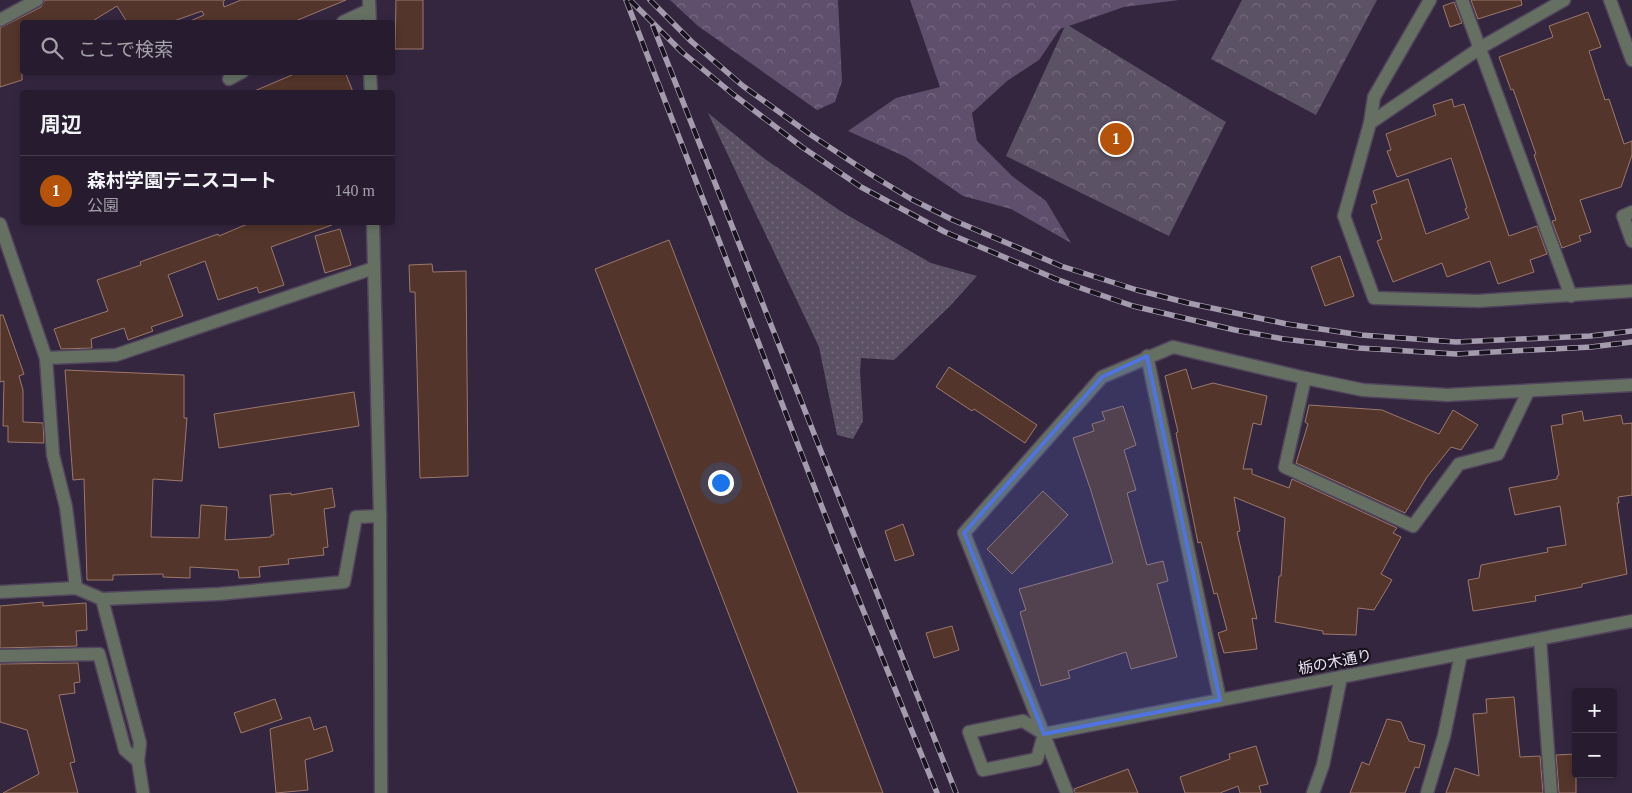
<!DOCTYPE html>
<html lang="ja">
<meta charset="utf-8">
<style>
body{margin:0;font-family:"Times New Roman","Noto Sans JP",serif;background:#33293b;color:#f1f3f6}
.controls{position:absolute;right:15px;bottom:15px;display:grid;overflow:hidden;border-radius:5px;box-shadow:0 2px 8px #0003}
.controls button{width:45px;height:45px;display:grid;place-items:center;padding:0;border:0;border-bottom:1px solid #433a4b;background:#271c2f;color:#f1f3f6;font:25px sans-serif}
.you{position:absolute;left:720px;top:482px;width:18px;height:18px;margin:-12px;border:4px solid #fff;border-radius:50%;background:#1a73e8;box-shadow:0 0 0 8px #1a73e833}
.badge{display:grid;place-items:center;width:32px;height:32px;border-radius:50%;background:#b45309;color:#fff;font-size:16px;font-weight:700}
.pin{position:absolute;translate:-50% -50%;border:2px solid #fff;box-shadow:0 1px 5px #0006}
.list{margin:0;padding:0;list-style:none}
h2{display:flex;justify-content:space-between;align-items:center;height:65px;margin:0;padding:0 20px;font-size:21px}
h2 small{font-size:16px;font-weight:400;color:#a4a1aa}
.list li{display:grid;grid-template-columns:32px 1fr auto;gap:15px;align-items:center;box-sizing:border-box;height:70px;padding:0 20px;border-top:1px solid #433a4b}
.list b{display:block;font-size:19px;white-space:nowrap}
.list p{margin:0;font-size:16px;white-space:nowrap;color:#a4a1aa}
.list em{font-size:16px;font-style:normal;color:#a4a1aa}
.icon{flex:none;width:28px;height:28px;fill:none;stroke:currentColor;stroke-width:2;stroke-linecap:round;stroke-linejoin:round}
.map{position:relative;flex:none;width:1632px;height:793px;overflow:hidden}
.search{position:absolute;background:#271c2f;box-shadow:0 2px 8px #0003;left:20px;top:20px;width:375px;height:55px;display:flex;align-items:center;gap:12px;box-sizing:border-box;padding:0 18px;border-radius:5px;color:#a4a1aa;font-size:19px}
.panel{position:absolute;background:#271c2f;box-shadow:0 2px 8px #0003;left:20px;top:90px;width:375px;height:135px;border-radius:5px}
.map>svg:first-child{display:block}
.grass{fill:url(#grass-dots)}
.forest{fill:url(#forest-crowns)}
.park{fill:url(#park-crowns)}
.building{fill:#53352b;stroke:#9b786d}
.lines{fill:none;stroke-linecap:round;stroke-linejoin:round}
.minor-casing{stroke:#51445c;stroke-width:15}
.minor{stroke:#657063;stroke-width:12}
.rail-casing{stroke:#a59baf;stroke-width:5.5}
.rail{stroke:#18131e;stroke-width:4;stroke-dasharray:11;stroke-linecap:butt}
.marked{fill:#5073df;fill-opacity:0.2;stroke:#5073df;stroke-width:4;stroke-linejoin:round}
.labels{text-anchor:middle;stroke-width:4.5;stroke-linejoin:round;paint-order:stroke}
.street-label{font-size:15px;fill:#eae2f3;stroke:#18131e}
</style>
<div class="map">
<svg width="1632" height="793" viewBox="0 0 1632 793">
<defs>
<pattern id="grass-dots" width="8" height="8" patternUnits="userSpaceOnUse" patternTransform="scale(1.25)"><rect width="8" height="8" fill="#5c5265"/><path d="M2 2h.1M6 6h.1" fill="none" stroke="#746b7c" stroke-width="1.8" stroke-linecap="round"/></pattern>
<pattern id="forest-crowns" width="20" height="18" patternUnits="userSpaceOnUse" patternTransform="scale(1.25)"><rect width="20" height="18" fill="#5f4f6d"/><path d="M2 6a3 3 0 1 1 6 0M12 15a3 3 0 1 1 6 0" fill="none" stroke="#766882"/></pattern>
<pattern id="park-crowns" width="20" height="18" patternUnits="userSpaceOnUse" patternTransform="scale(1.25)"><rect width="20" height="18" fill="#5c5265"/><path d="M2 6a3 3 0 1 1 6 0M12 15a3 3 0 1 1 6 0" fill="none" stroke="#746b7c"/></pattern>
</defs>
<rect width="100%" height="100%" fill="#34263f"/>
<polygon class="grass" points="708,113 765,159 842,212 931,263 977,276 950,306 894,360 861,358 860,371 863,421 853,439 837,435 819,347"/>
<g class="forest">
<polygon points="670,0 838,0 842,81 835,102 817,110 698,26"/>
<polygon points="910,0 1179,0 1124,7 1060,29 1039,60 1007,81 972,113 977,141 1012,176 1046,201 1071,243 1011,209 963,196 906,157 848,131 896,98 940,87"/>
</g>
<g class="park">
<polygon points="1242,0 1377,0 1316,115 1211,59"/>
<polygon points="1066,24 1226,122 1169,236 1006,156"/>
</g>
<g class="building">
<polygon points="45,0 225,0 223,2 224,7 241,0 346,0 293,22 188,22 204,15 202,11 171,22 127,22 117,6 91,22 22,22 22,80 0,87 0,28 41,7"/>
<polygon points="396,0 423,0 423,49 395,49"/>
<polygon points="1471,0 1521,0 1522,5 1478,19"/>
<polygon points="1454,2 1462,23 1450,27 1443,6"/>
<polygon points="1588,12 1601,47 1589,51 1605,100 1609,99 1624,144 1632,141 1632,155 1621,187 1580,200 1591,232 1579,236 1581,241 1562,248 1552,221 1556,220 1534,155 1536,154 1513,89 1511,90 1499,57 1553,37 1549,26"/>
<polygon points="299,72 345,72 353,92 252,92"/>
<polygon points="1452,99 1454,107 1464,104 1509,236 1537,226 1547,254 1530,260 1534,272 1498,284 1490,261 1447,277 1442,263 1393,282 1377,241 1382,239 1371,205 1377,203 1373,191 1408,179 1426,234 1469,218 1465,209 1467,208 1451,158 1397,177 1387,151 1391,150 1386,134 1436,115 1433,105"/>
<polygon points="252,222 331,222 332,225 271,247 284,285 259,293 257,287 218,300 205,261 168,275 183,316 151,327 153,331 128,340 124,328 91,339 92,348 61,349 54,329 108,311 97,280 141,265 140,262 218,234 219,236"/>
<polygon points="340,229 351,265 325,273 315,236"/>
<polygon points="669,240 883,793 798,793 595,269"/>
<polygon points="1340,256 1354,296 1325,306 1311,267"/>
<polygon points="432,264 433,272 466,271 468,476 420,478 415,292 410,292 409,265"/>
<polygon points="0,315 3,315 24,374 19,376 23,390 23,422 43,423 44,443 8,442 8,426 3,426 4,381 0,382"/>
<polygon points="949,367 1037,425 1025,443 974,409 972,411 936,387"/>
<polygon points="1186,369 1192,389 1213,383 1267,396 1261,425 1253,423 1243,469 1252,469 1252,474 1289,488 1292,479 1397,528 1393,533 1401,537 1381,574 1392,580 1374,610 1358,608 1356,635 1323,634 1323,631 1275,622 1279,576 1281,576 1285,518 1234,497 1240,531 1237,532 1257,619 1252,618 1257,649 1224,653 1218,633 1227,630 1217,593 1214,594 1201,542 1198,543 1176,433 1178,432 1165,376"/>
<polygon points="65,370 184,375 184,418 187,418 182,481 153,479 151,537 199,538 201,505 227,507 225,540 271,537 271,535 274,535 270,495 291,493 291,495 332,488 335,507 324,509 328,547 323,548 324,555 288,559 289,564 259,567 260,577 239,578 238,570 190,567 190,578 163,577 163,574 113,575 113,580 87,580 84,479 73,480"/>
<polygon points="354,392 359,426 219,448 214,414"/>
<polygon points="1309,405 1382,410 1439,434 1453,410 1478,425 1461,450 1451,447 1427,477 1405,513 1296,463 1308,424 1305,422"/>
<polygon points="1123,406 1136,445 1124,450 1136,490 1127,493 1147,565 1163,561 1168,581 1157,584 1177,657 1131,669 1126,652 1068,671 1070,678 1041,686 1020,612 1026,610 1019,589 1113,563 1091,491 1073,438 1094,431 1092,424 1105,420 1102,412"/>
<polygon points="1582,411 1584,421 1621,415 1623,424 1632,423 1632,495 1618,497 1619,503 1617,503 1627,574 1582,584 1582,587 1535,596 1536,601 1473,611 1468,580 1479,578 1481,565 1548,552 1547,548 1566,545 1560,506 1515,515 1509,488 1557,479 1557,476 1559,475 1551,426 1563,424 1562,415"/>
<polygon points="1043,491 1068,515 1012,574 987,549"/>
<polygon points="903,524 914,555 895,561 885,531"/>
<polygon points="43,602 43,606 86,603 87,630 76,631 77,646 0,648 0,606"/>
<polygon points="952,626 959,650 934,658 926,633"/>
<polygon points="78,663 80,682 74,683 75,693 59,695 75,762 70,763 78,793 3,793 39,774 27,730 0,722 0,664"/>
<polygon points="1514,697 1520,757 1540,756 1543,793 1446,793 1455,768 1479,776 1473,714 1487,713 1486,699"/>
<polygon points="275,699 282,719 241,733 234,713"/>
<polygon points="310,717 314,730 326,726 333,751 305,760 308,790 276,793 270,729"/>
<polygon points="1387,719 1401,722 1409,741 1425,745 1419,768 1415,767 1405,793 1350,793 1362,762 1369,765"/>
<polygon points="1256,746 1268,784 1259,786 1261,793 1240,793 1238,786 1220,793 1185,793 1180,777 1230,759 1229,754"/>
<polygon points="1576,754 1576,793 1559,793 1556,755"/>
<polygon points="1128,769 1138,793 1075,793 1074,789"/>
</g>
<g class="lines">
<g class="minor-casing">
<g id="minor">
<polyline points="369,0 370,22"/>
<polyline points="1430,0 1374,97 1370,123 1344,216 1374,298 1478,301 1632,291"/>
<polyline points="1462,0 1571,296"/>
<polyline points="1610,0 1632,60"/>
<polyline points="0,20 37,0"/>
<polyline points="343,22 369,10"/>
<polyline points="370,72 371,92"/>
<polyline points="229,79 242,72"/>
<polyline points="1370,123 1480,48 1564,0"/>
<polyline points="1632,212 1623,216 1632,241"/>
<polyline points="373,222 380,516 381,793"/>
<polyline points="0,224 46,358 116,355 374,268"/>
<polyline points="1147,356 1220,700"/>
<polyline points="46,358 53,455 66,507 76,588"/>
<polyline points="1305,378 1285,467 1413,526 1459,464 1498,454 1528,392"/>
<polyline points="0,592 76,588 102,599 219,594 344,582 356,517 380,516"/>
<polyline points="102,599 140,743 138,761 143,793"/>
<polyline points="1540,639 1551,793"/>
<polyline points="0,656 99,654 125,750 138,761"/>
<polygon points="1023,721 1044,734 1037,759 983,770 969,732"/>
<polyline points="1044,734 1632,621"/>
<polyline points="1067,793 964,533 1102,377 1173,347 1305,378 1363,390 1447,395 1632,385"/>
<polyline points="1313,793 1323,765 1341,677"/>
<polyline points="1427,793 1444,736 1461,654"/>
</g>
</g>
<use href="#minor" class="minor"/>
<g class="rail-casing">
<g id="rail">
<polyline points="626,0 834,538 937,793"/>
<polyline points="630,0 682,52 734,95 802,147 861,187 945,232 1056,279 1092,292 1133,306 1235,330 1284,339 1359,348 1456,354 1591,347 1632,342"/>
<polyline points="650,0 692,42 743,86 811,135 870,174 911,199 953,220 1061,266 1137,290 1188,303 1287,324 1361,335 1456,342 1590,336 1632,331"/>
<polyline points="653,26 956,793"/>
</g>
</g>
<use href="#rail" class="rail"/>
</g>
<path class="marked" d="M1147,356L1220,700L1044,734L964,533L1102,377Z"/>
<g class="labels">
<g class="street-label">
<text transform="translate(1335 662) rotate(-11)" y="5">栃の木通り</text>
</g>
</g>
</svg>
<div class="controls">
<button>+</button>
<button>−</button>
</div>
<div class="you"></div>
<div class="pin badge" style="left:1116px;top:139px">1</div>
<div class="search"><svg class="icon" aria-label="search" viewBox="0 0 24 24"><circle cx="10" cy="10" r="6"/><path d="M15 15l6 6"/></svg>ここで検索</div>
<section class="panel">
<h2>周辺<small></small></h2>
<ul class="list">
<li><span class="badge">1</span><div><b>森村学園テニスコート</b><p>公園</p></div><em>140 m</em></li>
</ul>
</section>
</div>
